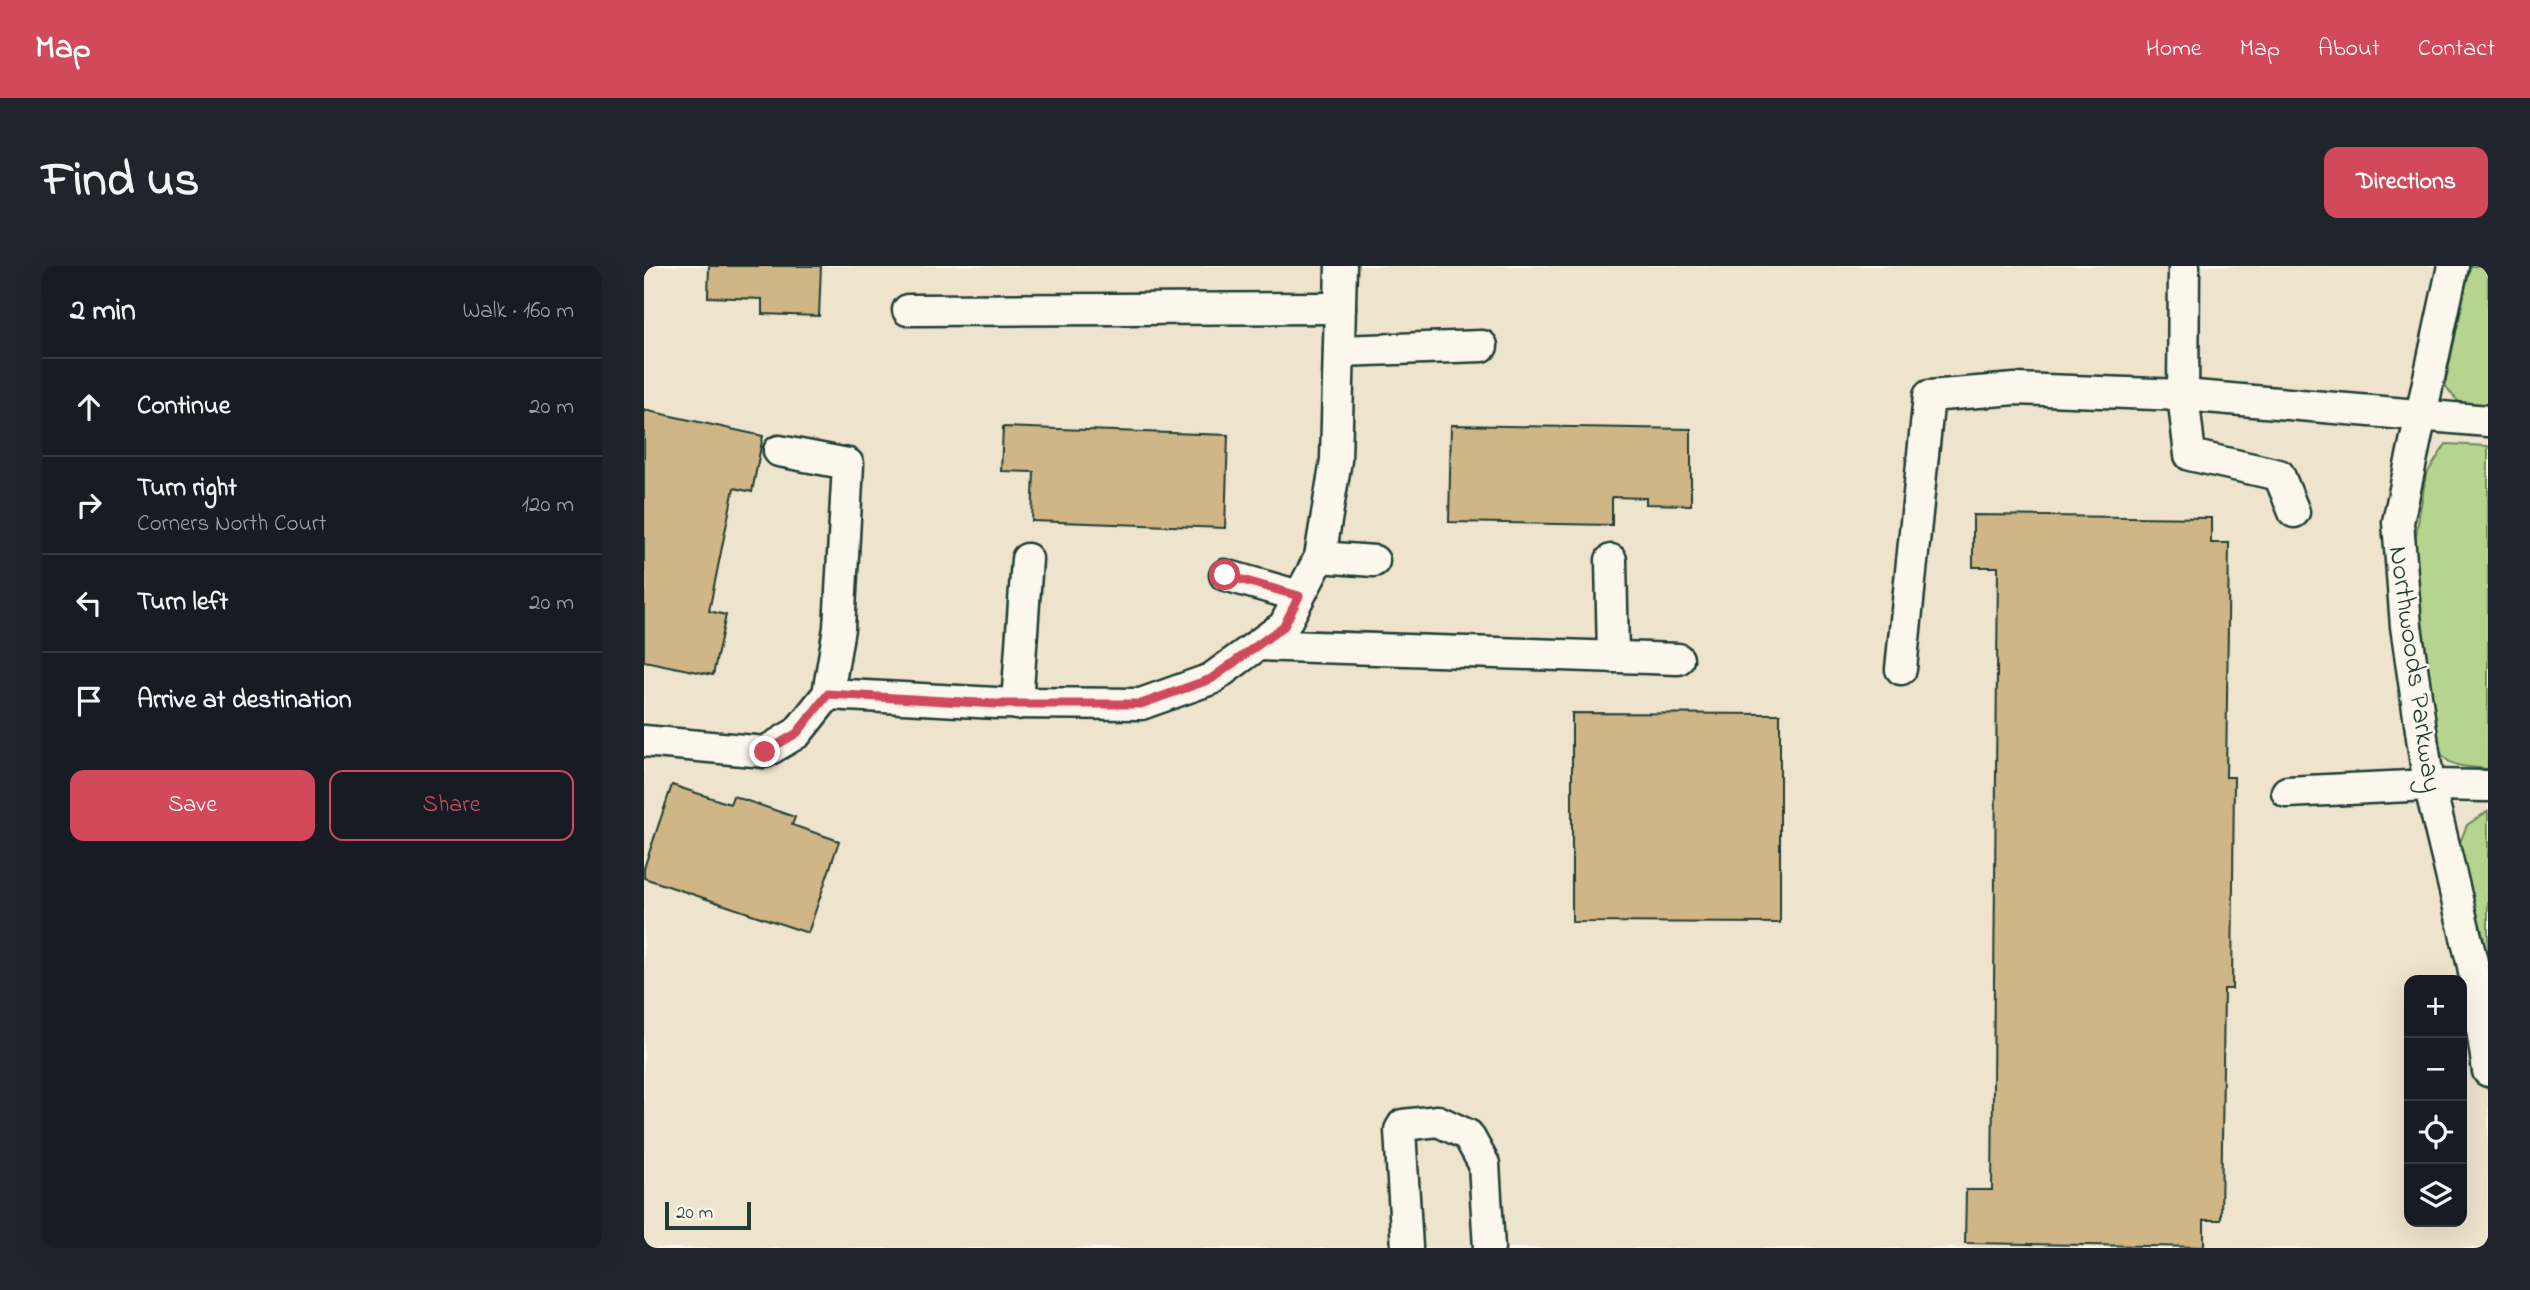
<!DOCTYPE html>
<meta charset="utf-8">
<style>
body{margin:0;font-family:"Indie Flower",sans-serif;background:#20242c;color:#f1f3f6}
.controls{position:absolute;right:21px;bottom:21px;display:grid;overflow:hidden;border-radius:14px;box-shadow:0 7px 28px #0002}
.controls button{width:63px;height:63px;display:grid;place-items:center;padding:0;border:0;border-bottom:2px solid #363941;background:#171b24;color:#f1f3f6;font:35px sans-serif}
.scale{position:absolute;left:21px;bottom:18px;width:86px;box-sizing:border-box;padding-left:7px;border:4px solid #1f3d34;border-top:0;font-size:19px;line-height:24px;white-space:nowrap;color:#1f3d34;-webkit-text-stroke:5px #fbf7ec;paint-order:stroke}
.stop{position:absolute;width:21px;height:21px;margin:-16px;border:5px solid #d1495b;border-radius:50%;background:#fff}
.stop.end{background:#d1495b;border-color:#fff;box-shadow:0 2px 7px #0008}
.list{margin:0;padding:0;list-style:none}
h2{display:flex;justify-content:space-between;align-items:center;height:91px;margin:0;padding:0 28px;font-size:30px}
h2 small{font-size:23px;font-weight:400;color:#9ea1a6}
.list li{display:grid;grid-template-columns:46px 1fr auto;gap:21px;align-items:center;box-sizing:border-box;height:98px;padding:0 28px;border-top:2px solid #363941}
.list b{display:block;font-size:26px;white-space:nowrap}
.list p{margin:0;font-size:23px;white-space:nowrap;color:#9ea1a6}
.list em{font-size:23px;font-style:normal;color:#9ea1a6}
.actions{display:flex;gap:14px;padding:21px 28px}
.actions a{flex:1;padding:16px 0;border:2px solid #d1495b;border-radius:14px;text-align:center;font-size:24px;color:#d1495b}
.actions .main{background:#d1495b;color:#fff}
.icon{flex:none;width:38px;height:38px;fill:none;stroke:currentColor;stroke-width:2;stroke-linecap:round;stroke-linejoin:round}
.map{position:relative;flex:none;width:1844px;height:982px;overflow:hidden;border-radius:14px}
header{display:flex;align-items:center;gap:42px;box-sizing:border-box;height:98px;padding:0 35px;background:#d1495b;color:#fff}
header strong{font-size:33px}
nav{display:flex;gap:38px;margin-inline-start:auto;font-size:24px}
.intro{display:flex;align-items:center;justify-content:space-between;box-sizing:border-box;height:168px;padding:0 42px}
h1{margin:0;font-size:49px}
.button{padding:18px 32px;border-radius:14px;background:#d1495b;color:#fff;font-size:24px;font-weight:700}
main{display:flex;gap:42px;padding:0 42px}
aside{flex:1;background:#171b24;border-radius:14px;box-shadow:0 7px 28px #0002}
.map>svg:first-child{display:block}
.built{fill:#eee3cd;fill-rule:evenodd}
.green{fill:#b5d58e;stroke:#6a8961;stroke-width:2}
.building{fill:#d0b586;stroke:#1f3d34;stroke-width:2}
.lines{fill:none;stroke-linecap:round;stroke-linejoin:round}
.minor-casing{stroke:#1f3d34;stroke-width:35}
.minor{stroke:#fbf7ec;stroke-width:30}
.route{stroke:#d1495b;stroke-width:9}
.labels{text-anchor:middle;stroke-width:5;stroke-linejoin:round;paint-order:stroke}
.street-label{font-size:28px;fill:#1f3d34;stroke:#fbf7ec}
</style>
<header>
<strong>Map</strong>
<nav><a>Home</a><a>Map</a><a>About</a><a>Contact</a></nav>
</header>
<div class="intro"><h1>Find us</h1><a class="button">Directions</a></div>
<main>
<aside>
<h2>2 min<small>Walk · 160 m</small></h2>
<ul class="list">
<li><svg class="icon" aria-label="ahead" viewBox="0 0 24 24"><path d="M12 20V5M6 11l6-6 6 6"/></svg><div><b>Continue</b></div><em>20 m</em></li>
<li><svg class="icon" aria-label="right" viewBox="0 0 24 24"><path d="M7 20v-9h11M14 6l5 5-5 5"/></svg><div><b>Turn right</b><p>Corners North Court</p></div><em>120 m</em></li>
<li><svg class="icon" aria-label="left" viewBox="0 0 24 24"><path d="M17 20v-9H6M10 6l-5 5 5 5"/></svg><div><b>Turn left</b></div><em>20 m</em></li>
<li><svg class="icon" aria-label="arrive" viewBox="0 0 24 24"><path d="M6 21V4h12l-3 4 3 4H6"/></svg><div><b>Arrive at destination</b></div></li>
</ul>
<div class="actions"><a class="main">Save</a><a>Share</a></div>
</aside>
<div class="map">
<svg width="1844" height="982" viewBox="0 0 1844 982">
<rect width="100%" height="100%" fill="#fbf7ec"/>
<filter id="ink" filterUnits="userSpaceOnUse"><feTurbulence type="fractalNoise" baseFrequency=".0143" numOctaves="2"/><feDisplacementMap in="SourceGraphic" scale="14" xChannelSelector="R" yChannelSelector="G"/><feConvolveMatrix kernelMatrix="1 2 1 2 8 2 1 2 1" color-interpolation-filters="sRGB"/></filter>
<g filter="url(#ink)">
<path class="built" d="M0,0H1844V982H0ZM1765,714H1818V956H1765Z"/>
<g class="green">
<path d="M1826,0H1844V149C1824,148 1811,134 1801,119Z"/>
<path d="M1802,178L1844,180V503C1809,499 1801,503 1787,467L1771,275L1782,209Z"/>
<polygon points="1844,545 1844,724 1814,581 1823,559"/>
</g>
<g class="building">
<polygon points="65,0 177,0 175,50 118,48 118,33 64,31"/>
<polygon points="0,144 119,170 108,226 90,222 65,345 82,349 69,409 0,395"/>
<polygon points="807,159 1047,163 1047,239 1002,238 1002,232 968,231 968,259 805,256"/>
<polygon points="359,161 584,169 581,262 388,255 390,206 357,205"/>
<polygon points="1329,249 1567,252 1567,277 1585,277 1582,511 1590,511 1588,723 1580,723 1577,954 1560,954 1560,981 1321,977 1322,924 1348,924 1354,301 1329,301"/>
<polygon points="928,447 1136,448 1136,657 928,656"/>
<polygon points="28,519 86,538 89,530 151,551 148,559 195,575 164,667 0,612 0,602"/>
</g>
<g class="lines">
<g class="minor-casing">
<g id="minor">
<polyline points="1540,0 1539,129 1546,189 1635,209 1650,246"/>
<polyline points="1809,0 1754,256 1762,360 1784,513 1829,700 1844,805"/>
<polyline points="264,44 696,42"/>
<polyline points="695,85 838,80"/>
<polyline points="676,291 730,295"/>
<polyline points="967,294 969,391"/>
<polyline points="581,309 655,330"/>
<polyline points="614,379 1034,393"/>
<polyline points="1257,403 1285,130 1371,123 1539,129 1844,155"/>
<polyline points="184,428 352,437 497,438 567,413 640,360 676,291 692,194 697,0"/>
<polyline points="373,438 383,293"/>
<polyline points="0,475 121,486 153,467 184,428 195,362 204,198 135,185"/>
<polyline points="1643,526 1786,519 1844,520"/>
<polyline points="763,982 756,864 759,859 794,855 824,869 840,898 845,982"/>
</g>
</g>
<use href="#minor" class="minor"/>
</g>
</g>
<g class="lines" filter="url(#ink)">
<polyline class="route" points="121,486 153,467 184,428 352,438 497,438 567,413 640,360 655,330 581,309"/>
</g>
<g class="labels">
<g class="street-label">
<text transform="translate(1773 403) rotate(82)" y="10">Northwoods Parkway</text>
</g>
</g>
</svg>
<div class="controls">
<button>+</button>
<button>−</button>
<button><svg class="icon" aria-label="locate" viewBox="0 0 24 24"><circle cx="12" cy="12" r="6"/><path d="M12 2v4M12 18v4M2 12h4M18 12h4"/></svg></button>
<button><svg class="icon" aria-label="layers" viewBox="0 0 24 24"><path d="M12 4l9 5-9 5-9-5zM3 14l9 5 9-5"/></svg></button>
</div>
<div class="scale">20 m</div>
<div class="stop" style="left:581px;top:309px"></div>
<div class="stop end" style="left:121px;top:486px"></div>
</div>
</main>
